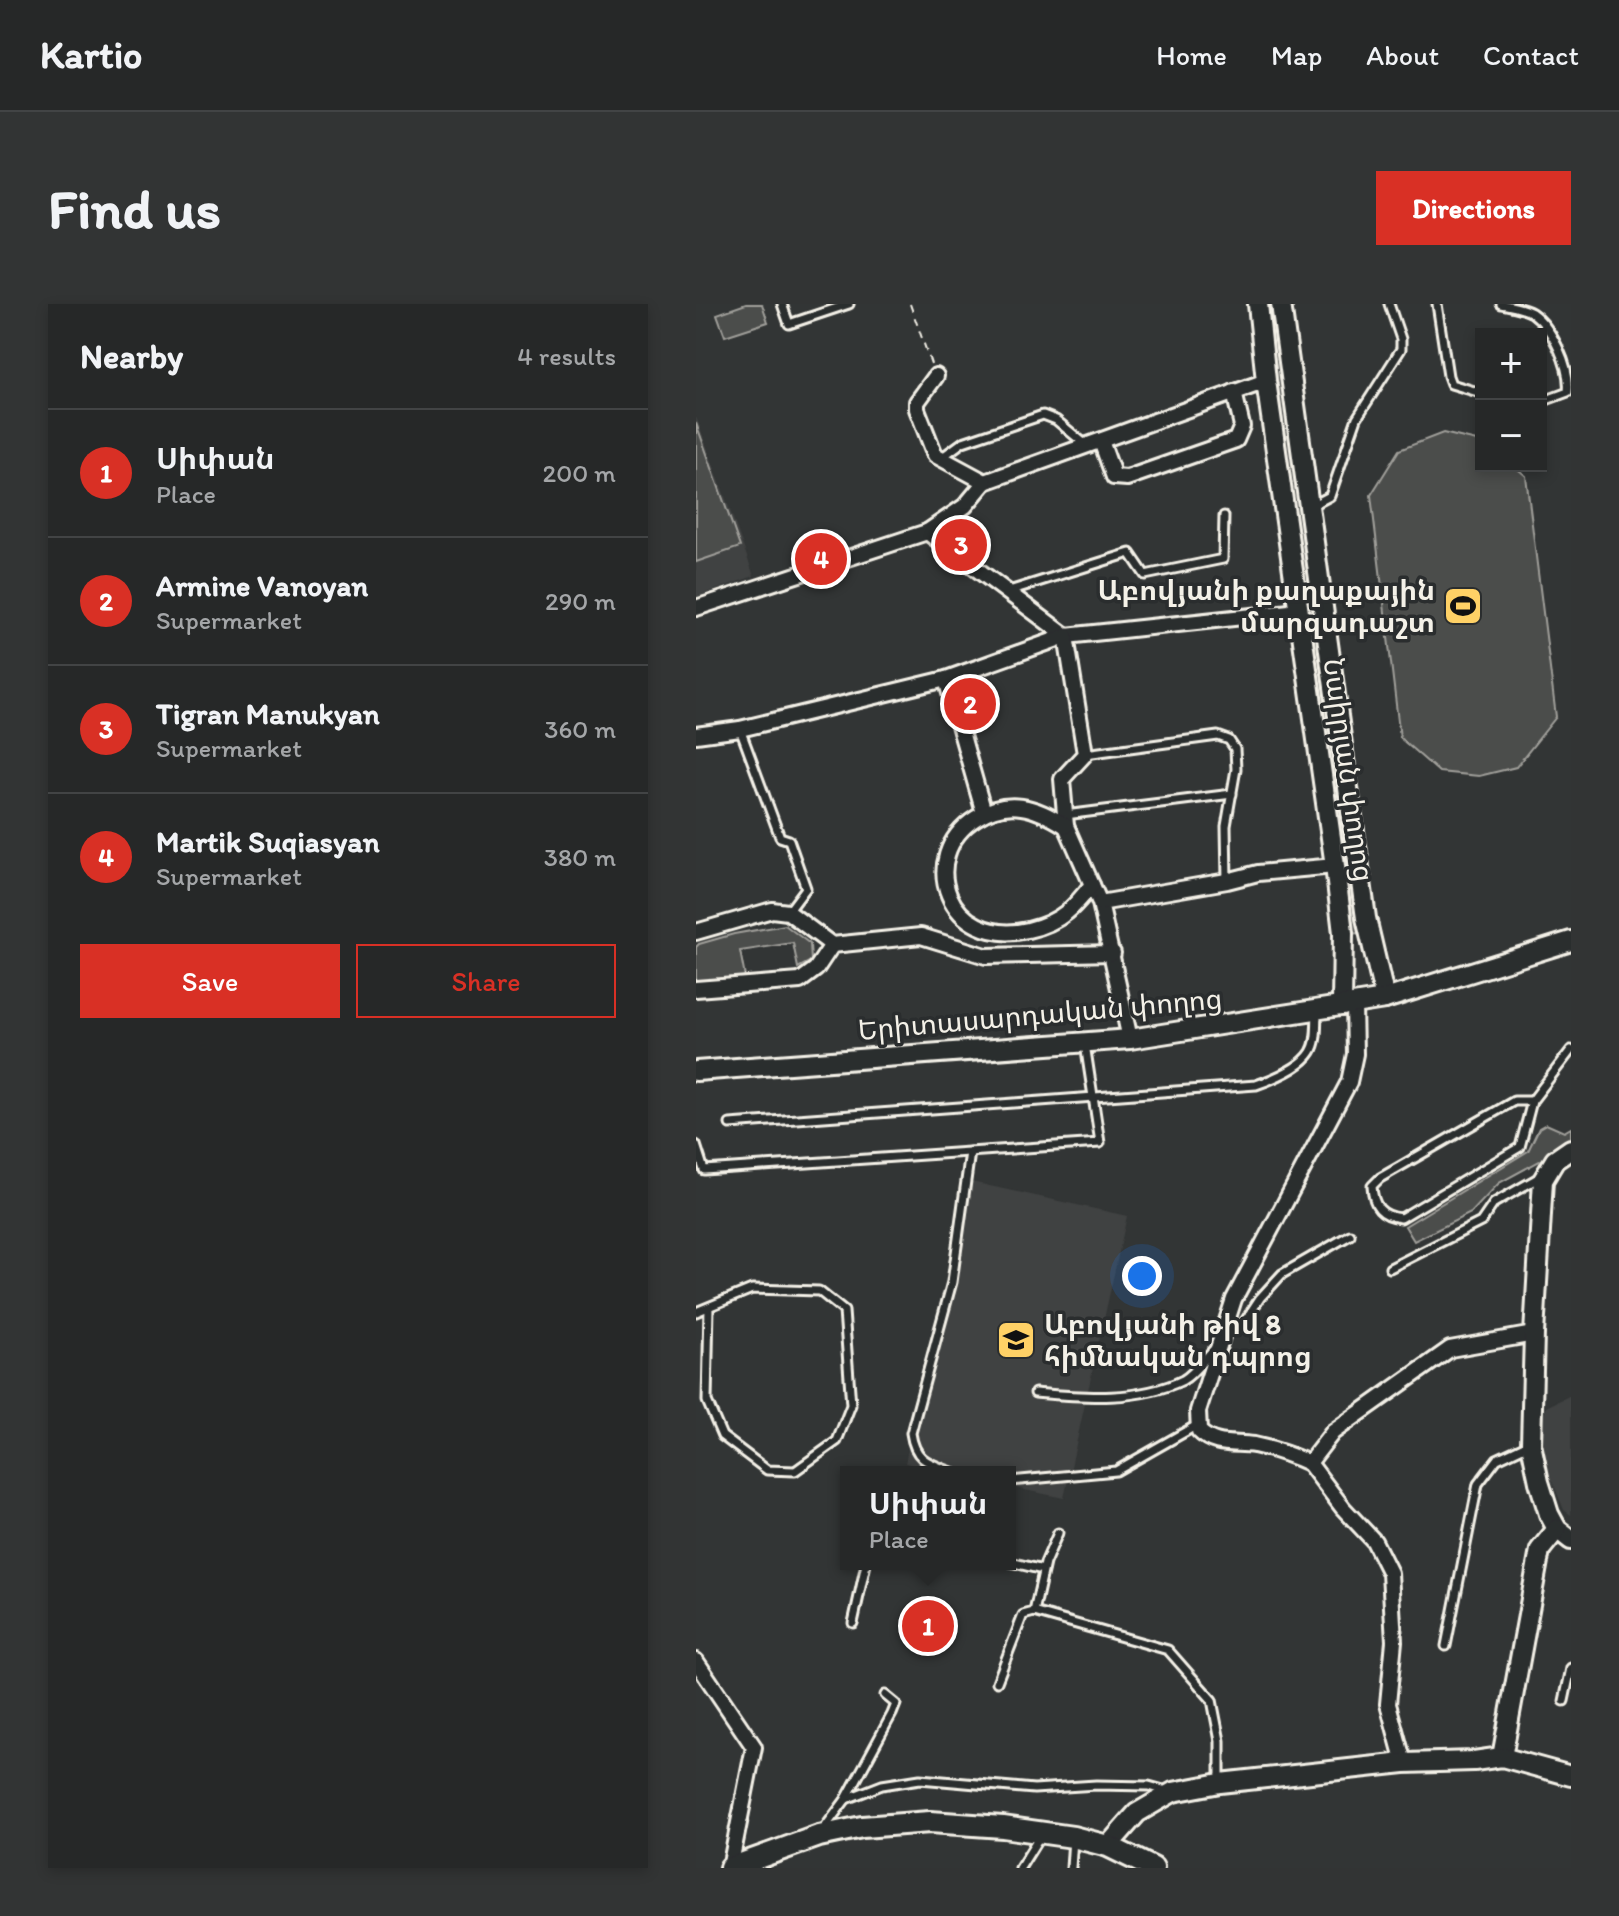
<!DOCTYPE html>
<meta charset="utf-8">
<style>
body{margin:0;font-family:Itim,"Noto Sans Armenian",sans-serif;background:#323434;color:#f1f3f6}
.controls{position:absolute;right:24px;top:24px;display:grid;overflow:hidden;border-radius:0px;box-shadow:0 4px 12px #0003}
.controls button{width:72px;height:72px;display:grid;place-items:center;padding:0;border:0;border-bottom:2px solid #424445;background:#262828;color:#f1f3f6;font:40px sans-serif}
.you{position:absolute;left:446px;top:972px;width:28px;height:28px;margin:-20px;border:6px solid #fff;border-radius:50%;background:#1a73e8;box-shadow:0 0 0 12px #1a73e833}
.badge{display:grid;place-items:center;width:52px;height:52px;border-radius:50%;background:#d93025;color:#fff;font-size:26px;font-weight:700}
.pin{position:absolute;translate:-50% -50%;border:4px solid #fff;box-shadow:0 2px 8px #0006}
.popup{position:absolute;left:144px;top:1162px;width:176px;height:104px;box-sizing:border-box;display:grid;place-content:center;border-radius:0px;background:#262828;filter:drop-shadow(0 2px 6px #0005);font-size:26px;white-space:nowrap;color:#a4a6a8}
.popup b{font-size:30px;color:#f1f3f6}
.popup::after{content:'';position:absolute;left:50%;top:100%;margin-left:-16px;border:16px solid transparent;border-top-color:#262828}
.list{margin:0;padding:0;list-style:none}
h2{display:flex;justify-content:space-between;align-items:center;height:104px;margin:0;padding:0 32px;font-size:34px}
h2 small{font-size:26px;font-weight:400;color:#a4a6a8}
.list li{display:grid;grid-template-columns:52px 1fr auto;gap:24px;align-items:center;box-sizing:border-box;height:128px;padding:0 32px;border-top:2px solid #424445}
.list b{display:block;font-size:30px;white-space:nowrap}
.list p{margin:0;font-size:26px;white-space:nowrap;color:#a4a6a8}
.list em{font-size:26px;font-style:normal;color:#a4a6a8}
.actions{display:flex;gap:16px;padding:24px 32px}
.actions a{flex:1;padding:18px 0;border:2px solid #d93025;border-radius:0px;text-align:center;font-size:28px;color:#d93025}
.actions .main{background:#d93025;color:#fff}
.map{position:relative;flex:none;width:875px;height:1564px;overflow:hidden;border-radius:0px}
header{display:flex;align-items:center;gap:48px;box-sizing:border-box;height:112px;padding:0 40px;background:#262828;border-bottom:2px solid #424445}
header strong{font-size:38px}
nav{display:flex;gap:44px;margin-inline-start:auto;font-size:28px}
.intro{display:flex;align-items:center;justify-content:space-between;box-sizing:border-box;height:192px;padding:0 48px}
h1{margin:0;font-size:56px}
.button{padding:20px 36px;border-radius:0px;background:#d93025;color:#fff;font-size:28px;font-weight:700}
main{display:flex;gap:48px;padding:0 48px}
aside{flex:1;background:#262828;border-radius:0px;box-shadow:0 4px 12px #0003}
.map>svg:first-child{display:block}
.built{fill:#404242}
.green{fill:#4b4d4c;stroke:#a09f9a;stroke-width:2}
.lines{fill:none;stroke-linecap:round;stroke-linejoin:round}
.service-casing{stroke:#f4f1e8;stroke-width:13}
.minor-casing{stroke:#f4f1e8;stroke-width:20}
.tertiary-casing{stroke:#f4f1e8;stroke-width:24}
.secondary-casing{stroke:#f4f1e8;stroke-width:26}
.path{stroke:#f4f1e8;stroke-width:2;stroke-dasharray:8 6;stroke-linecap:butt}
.service{stroke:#2a2d2e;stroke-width:7}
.minor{stroke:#2a2d2e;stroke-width:14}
.tertiary{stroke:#2a2d2e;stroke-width:18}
.secondary{stroke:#2a2d2e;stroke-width:20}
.labels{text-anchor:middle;stroke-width:7;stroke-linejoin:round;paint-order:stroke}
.poi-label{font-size:28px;font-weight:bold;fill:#f4f1e8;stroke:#2a2d2e;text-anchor:end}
.street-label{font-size:28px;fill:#f4f1e8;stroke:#2a2d2e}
</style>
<header>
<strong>Kartio</strong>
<nav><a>Home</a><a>Map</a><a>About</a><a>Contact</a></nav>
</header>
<div class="intro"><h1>Find us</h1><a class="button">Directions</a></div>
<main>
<aside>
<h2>Nearby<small>4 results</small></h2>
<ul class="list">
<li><span class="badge">1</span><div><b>Սիփան</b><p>Place</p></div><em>200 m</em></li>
<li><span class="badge">2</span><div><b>Armine Vanoyan</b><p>Supermarket</p></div><em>290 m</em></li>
<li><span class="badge">3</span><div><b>Tigran Manukyan</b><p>Supermarket</p></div><em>360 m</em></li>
<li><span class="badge">4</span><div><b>Martik Suqiasyan</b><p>Supermarket</p></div><em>380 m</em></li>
</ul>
<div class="actions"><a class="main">Save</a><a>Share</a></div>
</aside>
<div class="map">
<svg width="875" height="1564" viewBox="0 0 875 1564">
<rect width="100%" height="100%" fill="#323535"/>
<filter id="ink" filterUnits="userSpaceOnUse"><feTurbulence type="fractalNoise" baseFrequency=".0125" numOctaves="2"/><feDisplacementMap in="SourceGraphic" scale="16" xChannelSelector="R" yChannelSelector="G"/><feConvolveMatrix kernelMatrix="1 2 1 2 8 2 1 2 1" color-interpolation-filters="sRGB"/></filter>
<g filter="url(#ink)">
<g class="built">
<polygon points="0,113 58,272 0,293"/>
<polygon points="271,877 431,912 368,1194 314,1183 314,1168 248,1168 209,1159"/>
<polygon points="875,1091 875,1211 868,1206 845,1150 844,1122 850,1103"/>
</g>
<g class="green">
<polygon points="50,0 66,0 72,18 29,32 21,10"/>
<polygon points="571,0 576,0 662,629 656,630"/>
<polygon points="0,119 44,243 0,258"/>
<polygon points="747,129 785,138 785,162 818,162 830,172 860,413 820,463 783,472 743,468 704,434 675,191 703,146"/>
<polygon points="89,621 114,640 115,657 102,664 97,639 44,647 49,673 0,677 0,643 3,640 38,630"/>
<polygon points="850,820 868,828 875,824 875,840 803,879 775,909 718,937 709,922 832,847 843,824"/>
</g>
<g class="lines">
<g class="service-casing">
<g id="service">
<polyline points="86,0 93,20 153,0"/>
<polyline points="741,0 752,72 755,80 785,89"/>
<path d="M805,0C814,2 828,4 836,9C856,23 875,64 872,88L845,98"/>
<polyline points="245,154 267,138 347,111 360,116 390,141"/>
<polyline points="615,202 634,192 661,114 705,45 705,35 693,0"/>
<polyline points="313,287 434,249 449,271 527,255 528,212"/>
<polyline points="44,425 84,533 93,536 110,584 92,608"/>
<polyline points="389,450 522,432 533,436 539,445 540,465 530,522 531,576"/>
<polyline points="369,511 536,490"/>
<path d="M836,797H818L684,874L676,882C677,902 685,912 705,914L824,843L836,797L875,746"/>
<path d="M34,820L560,781C577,775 605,764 615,748C622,737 620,721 621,709"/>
<polyline points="0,841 8,866 404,839 389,740"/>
<polyline points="694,964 785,918 798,899 844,873"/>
<polyline points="0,1008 56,985 123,987 148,1007 155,1101 141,1137 99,1167 71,1166 26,1132 11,1097 13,1003"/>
<polyline points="527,1028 547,1020 564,994 586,970 654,931"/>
<path d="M339,1089C387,1093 442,1098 487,1076C498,1070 508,1055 518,1045"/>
<path d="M256,1168C233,1159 219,1157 215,1129L256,978L274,848"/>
<polyline points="314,1177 420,1167 503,1120"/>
<polyline points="314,1258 347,1266"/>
<polyline points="338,1308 349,1259 362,1229"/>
<polyline points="157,1319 170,1260"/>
<polyline points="750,1342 782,1180 801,1155 833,1140"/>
<polyline points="301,1378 327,1311 338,1308 472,1346 516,1396 524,1437 524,1477"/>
<polyline points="868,1397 875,1364"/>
<polyline points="150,1495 196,1410 200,1400 189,1391"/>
<polyline points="127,1526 150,1495 186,1481 224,1475 338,1485 400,1481 453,1482 471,1487"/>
<polyline points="324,1564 344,1532"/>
<polyline points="375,1564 377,1534"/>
</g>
</g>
<g class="minor-casing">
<g id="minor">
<polyline points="240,72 221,98 221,105 239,151 289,178 570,77"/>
<polyline points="405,137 418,173 431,174 540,136 546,122 538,88"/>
<polyline points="231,228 269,202 289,178"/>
<polyline points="0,304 231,228 370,332 603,307"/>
<polyline points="250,375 288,509"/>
<polyline points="0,431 44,425 250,375 370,332 389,450 366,475 370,522 404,599 434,735"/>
<path d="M370,522C340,503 312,493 280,514C219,553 252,644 332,626C345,623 360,617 371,608C380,601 388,590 396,581"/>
<polyline points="404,599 531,577 562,569 639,562"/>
<polyline points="0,628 76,606 92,608 136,641"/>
<polyline points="0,685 104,677 120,665 136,641 225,632 290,652 417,649"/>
<path d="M658,700L659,750L653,778L538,995L502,1107L503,1127C519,1143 537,1138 558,1141C577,1145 595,1151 613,1159L637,1128L754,1045L838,1030"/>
<polyline points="613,1159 647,1204 678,1237 694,1269 698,1337 692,1400 708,1459"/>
<polyline points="0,1357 58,1443 34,1564"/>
</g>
</g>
<g class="tertiary-casing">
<g id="tertiary">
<polyline points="562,0 570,77 639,562 647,629 646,702"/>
<polyline points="585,0 670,614 689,695"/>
<polyline points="0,767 434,735 689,695 875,637"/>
<polyline points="875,845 859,856 847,876 838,1030 835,1140 843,1178 853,1210 861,1225 875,1236"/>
<polyline points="806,1453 844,1246 861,1225"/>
<polyline points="412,1542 441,1509 477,1488 524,1479 708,1459 778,1457 806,1453 875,1472"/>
</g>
</g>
<g class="secondary-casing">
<polyline id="secondary" points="34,1564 123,1532 166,1523 234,1518 307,1523 377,1533 412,1542 457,1564"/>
</g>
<polyline class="path" points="214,0 235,60"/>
<use href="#service" class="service"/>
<use href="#minor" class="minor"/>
<use href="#tertiary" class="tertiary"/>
<use href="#secondary" class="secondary"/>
</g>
</g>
<defs>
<g id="stadium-square" transform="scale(2)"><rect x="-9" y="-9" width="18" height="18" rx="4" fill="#ffd166" stroke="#2a2d2e"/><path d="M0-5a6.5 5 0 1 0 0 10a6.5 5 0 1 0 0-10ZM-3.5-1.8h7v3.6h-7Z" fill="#111"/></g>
<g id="school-square" transform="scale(2)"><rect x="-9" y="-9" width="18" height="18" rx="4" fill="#ffd166" stroke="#2a2d2e"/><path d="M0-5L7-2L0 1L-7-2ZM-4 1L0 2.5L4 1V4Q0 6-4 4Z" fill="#111"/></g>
</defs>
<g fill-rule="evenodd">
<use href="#stadium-square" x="767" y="302"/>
<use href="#school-square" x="320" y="1036"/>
</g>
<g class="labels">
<g class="poi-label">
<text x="739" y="296">Աբովյանի քաղաքային<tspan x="739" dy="32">մարզադաշտ</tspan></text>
<text x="348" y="1030" text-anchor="start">Աբովյանի թիվ 8<tspan x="348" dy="32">հիմնական դպրոց</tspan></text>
</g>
<g class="street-label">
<text transform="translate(653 466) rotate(82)" y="10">Նաիրյան փողոց</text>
<text transform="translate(344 710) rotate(-5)" y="10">Երիտասարդական փողոց</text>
</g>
</g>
</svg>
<div class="controls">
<button>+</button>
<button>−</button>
</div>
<div class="you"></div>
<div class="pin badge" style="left:232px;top:1322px">1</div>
<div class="popup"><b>Սիփան</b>Place</div>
<div class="pin badge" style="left:274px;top:400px">2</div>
<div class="pin badge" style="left:265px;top:241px">3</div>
<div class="pin badge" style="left:125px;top:255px">4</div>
</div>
</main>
